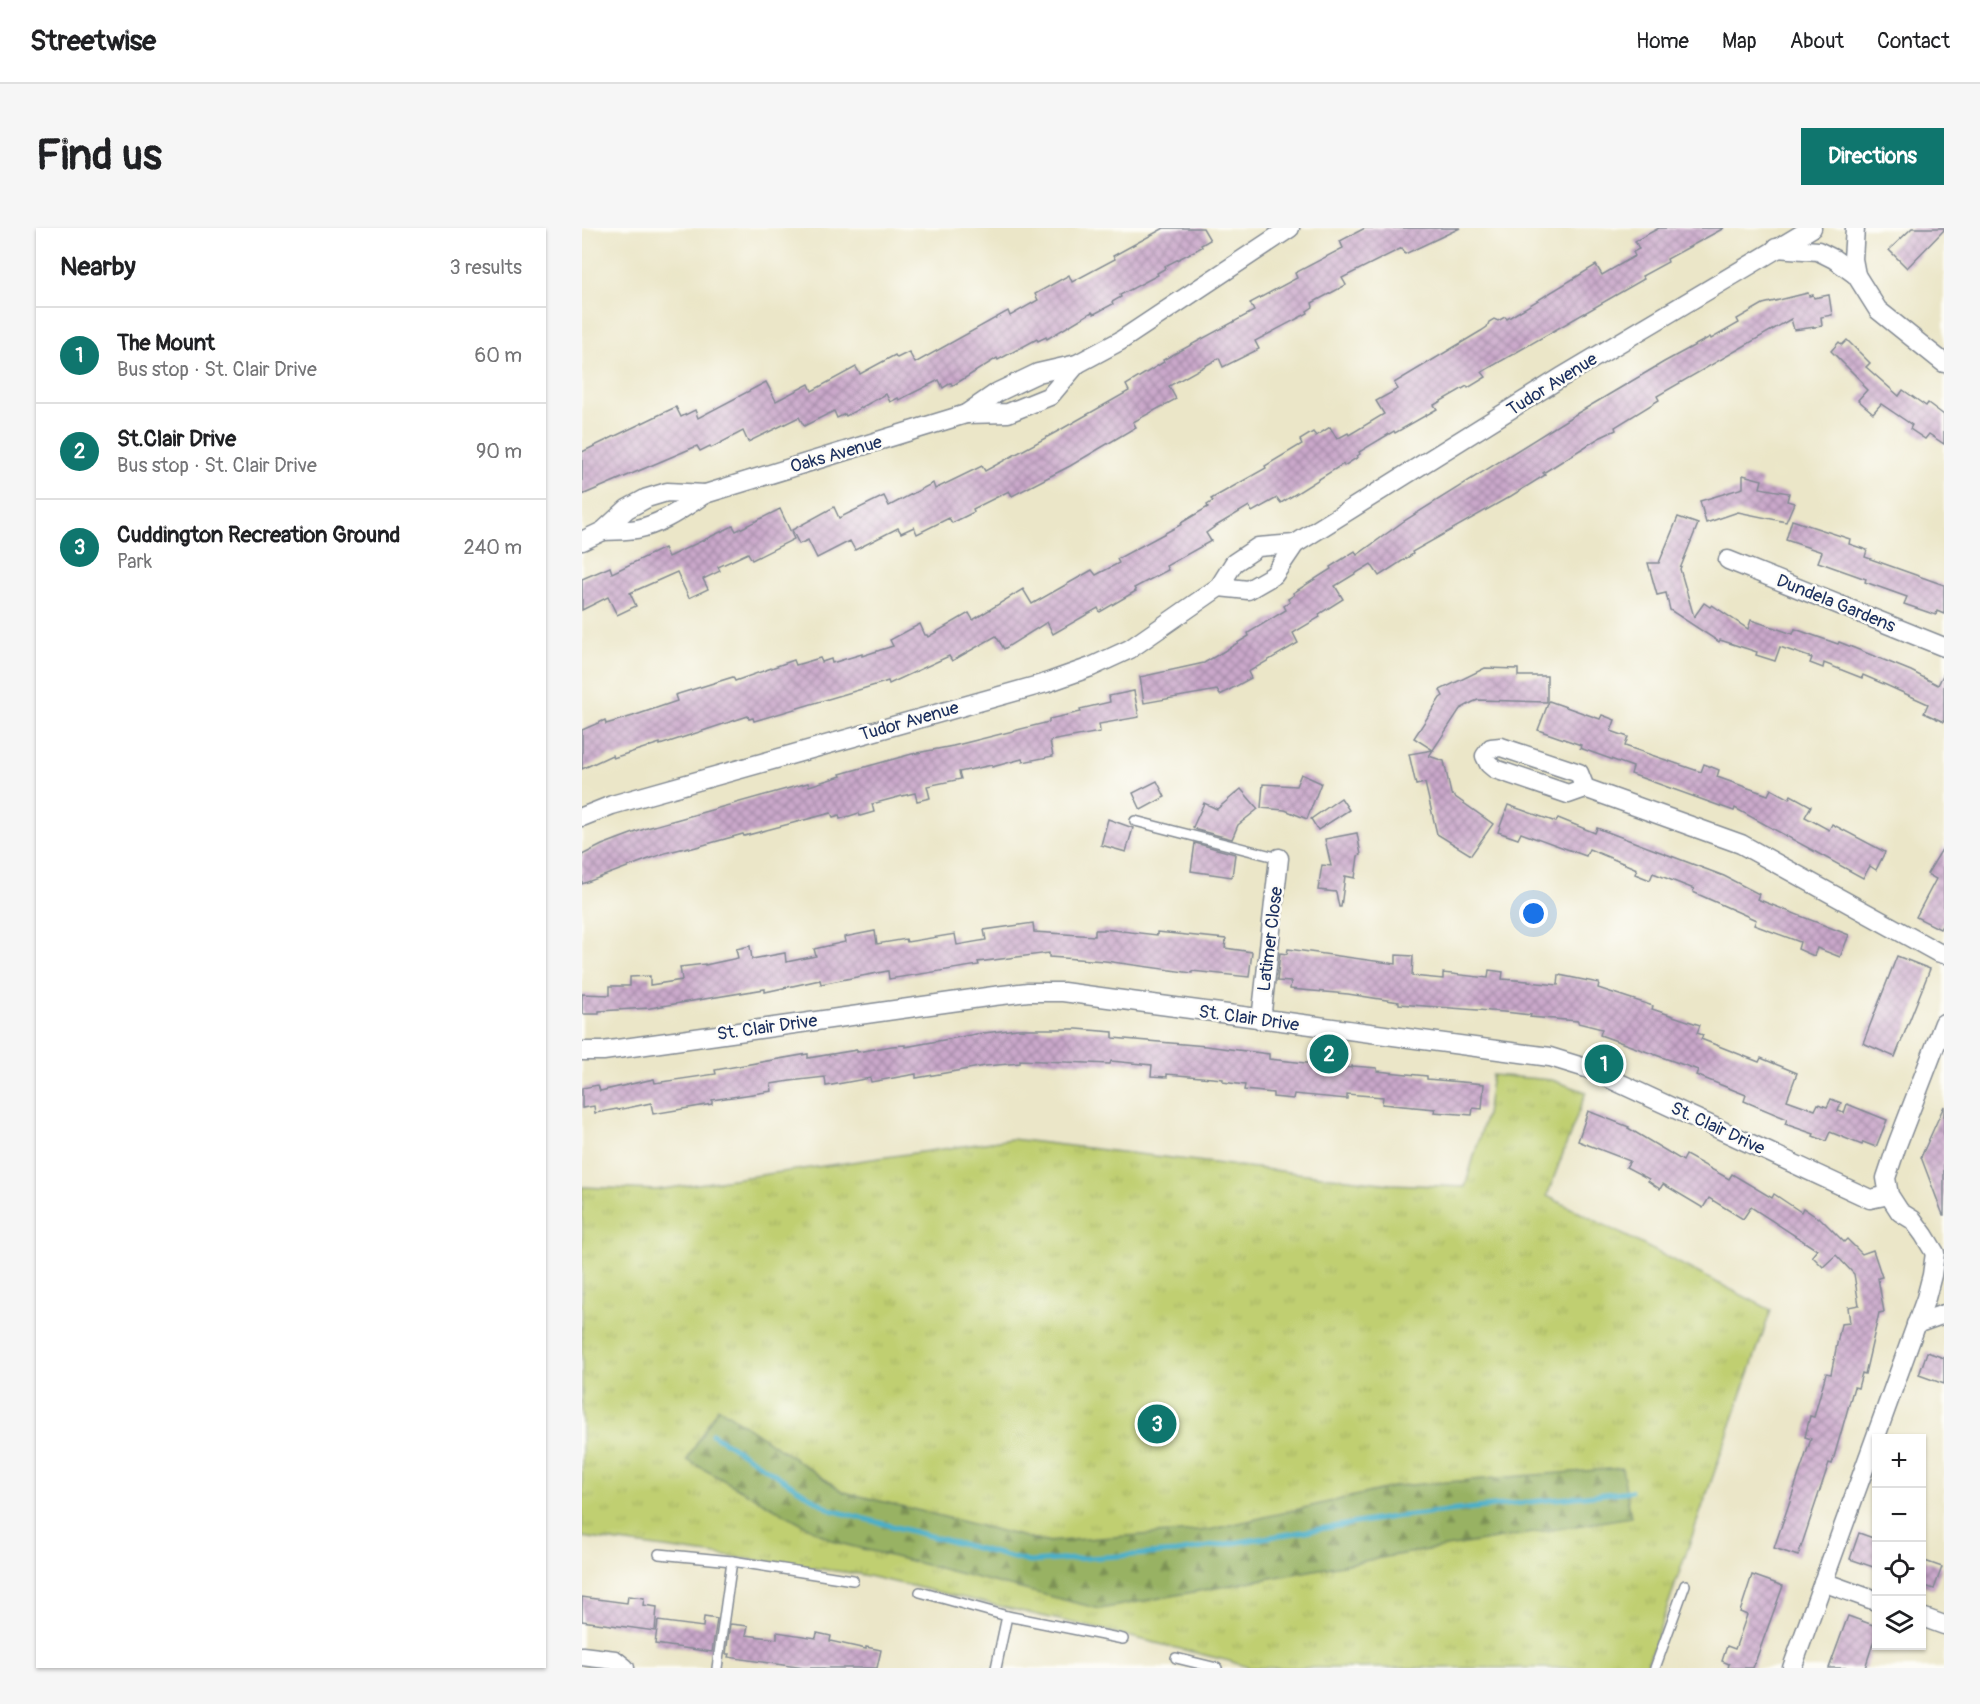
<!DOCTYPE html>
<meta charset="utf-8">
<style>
body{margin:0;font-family:Pangolin,sans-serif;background:#f6f6f6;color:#202124}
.controls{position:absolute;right:18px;bottom:18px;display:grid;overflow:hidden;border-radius:0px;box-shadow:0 2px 4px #0004}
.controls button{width:54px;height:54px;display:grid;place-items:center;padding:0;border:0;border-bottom:2px solid #e0e0e0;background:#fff;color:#202124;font:30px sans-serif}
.you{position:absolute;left:952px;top:686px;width:21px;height:21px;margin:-15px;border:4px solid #fff;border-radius:50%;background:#1a73e8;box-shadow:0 0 0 9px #1a73e833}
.badge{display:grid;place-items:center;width:39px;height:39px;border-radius:50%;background:#0f766e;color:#fff;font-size:20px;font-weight:700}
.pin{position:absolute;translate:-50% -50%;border:3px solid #fff;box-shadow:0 2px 6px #0006}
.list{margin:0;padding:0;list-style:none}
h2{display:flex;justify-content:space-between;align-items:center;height:78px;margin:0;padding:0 24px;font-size:26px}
h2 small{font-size:20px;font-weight:400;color:#757577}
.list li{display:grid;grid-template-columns:39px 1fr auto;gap:18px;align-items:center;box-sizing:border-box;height:96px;padding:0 24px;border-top:2px solid #e0e0e0}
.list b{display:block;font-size:22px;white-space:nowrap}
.list p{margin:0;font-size:20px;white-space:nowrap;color:#757577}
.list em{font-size:20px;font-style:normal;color:#757577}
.icon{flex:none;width:33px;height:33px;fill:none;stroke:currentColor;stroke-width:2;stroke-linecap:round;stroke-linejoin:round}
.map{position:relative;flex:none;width:1362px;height:1440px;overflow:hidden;border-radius:0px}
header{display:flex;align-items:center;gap:36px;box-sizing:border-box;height:84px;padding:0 30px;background:#fff;border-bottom:2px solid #e0e0e0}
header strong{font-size:28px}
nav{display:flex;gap:33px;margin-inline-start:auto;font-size:21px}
.intro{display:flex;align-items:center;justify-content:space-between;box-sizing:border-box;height:144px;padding:0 36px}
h1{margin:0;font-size:42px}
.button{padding:15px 27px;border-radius:0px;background:#0f766e;color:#fff;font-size:21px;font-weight:700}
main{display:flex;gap:36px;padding:0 36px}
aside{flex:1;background:#fff;border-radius:0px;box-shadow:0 2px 4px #0004}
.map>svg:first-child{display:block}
.grass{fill:url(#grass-tufts);stroke:#6e7f68;stroke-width:1.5}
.forest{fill:url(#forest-firs);stroke:#5a7060;stroke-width:1.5}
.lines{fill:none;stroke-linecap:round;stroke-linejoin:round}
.stream{stroke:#49afc9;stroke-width:5}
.building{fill:url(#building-cross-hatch)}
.lane-casing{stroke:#838a93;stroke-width:12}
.street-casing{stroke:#838a93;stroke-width:21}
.lane{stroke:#fff;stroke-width:9}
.street{stroke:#fff;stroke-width:18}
.labels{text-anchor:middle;stroke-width:5;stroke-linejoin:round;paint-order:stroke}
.street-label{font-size:18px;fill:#1b2f5e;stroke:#fdfcf7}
</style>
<header>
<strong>Streetwise</strong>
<nav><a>Home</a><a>Map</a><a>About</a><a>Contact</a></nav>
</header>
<div class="intro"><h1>Find us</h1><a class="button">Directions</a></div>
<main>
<aside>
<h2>Nearby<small>3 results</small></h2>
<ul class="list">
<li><span class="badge">1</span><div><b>The Mount</b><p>Bus stop · St. Clair Drive</p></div><em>60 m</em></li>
<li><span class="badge">2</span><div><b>St.Clair Drive</b><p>Bus stop · St. Clair Drive</p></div><em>90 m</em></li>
<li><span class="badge">3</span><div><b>Cuddington Recreation Ground</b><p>Park</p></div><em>240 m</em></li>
</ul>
</aside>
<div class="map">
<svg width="1362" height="1440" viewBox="0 0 1362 1440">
<defs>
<pattern id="grass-tufts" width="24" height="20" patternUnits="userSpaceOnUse" patternTransform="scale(1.5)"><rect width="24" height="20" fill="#c0cf71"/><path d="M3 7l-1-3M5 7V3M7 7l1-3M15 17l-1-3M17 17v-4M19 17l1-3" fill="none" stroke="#a4b264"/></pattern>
<pattern id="forest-firs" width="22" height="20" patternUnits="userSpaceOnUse" patternTransform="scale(1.5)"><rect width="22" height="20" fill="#98b263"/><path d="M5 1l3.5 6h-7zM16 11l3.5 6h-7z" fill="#7b9155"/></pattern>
<pattern id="building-cross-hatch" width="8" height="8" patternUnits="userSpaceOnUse" patternTransform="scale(1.5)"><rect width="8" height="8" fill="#caa8ca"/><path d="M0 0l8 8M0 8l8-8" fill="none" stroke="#a389a7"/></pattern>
</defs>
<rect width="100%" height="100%" fill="#fdfcf7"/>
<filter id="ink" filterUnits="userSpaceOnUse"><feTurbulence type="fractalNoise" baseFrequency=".0167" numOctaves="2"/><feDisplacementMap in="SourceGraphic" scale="12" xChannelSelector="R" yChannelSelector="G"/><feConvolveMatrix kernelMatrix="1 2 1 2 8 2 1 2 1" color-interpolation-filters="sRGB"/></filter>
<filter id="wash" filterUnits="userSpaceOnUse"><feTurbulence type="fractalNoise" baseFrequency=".008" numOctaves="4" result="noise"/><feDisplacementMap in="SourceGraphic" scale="24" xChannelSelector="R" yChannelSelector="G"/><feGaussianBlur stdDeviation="1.35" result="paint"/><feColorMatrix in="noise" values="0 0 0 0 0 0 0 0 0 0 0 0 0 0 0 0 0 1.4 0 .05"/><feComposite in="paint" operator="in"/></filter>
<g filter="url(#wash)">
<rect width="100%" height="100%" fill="#ebe6c8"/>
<polygon class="grass" points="910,847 970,852 1004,864 965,968 1189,1082 1064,1440 668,1440 647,1433 521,1402 277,1346 0,1309 0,959 74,962 430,911 808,956 883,959 904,887"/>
<polygon class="forest" points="136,1179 262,1264 463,1314 627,1302 815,1258 1040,1240 1049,1289 815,1327 518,1381 253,1314 105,1232"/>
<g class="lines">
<polyline class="stream" points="130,1206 249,1282 447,1334 595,1324 811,1289 1049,1263"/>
</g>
<g id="blocks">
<g class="building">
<polygon points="582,0 621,0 628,12 619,17 620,19 583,38 584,40 575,45 576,47 538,67 539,69 530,74 531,76 512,86 510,84 465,111 464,109 456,113 455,111 416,132 415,130 370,158 369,155 361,160 357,152 317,172 316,170 308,174 304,166 264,188 263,186 255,190 252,183 222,198 217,189 166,214 161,203 129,220 128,218 118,223 115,218 0,267 0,224 81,185 94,179 99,189 113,182 116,190 184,154 194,173 227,156 230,163 274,139 278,146 313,127 315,130 327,124 333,135 426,83 428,88 456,72 453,66 487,47 490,54 533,31 531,28"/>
<polygon points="783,0 878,0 823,26 820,20 760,50 764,57 730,75 731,79 725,83 726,85 673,113 677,121 641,139 637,130 587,158 594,171 551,194 554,199 488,238 430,268 427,263 391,281 392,284 370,295 367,290 335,306 332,299 319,305 316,300 273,322 268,313 235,330 226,312 217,316 210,302 252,279 257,290 302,268 307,278 351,255 353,261 400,238 403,243 478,202 547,163 544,157 582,134 581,132 672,83 668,75 715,50 713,45 761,20 758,13"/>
<polygon points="1077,0 1142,0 1085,31 1086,34 1060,48 1062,51 900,144 904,149 886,160 885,158 852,177 855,181 813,205 812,203 777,224 778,226 775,228 776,229 762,238 761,236 699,275 695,270 670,284 667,278 634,298 624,305 629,313 584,338 586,342 552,360 554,363 518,384 516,380 471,406 465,394 422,421 414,408 370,433 367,428 307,456 306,453 300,455 172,493 171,490 167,491 166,488 78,517 78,515 31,530 30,527 0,541 0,502 23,492 24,496 51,488 95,473 93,467 151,449 153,453 212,432 214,437 238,430 240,434 249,431 250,435 280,426 280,428 311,418 308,412 338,396 343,407 345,407 346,409 387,385 391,392 441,361 450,376 510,342 514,347 537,335 535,331 600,296 599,295 626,279 625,277 631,273 629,271 684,240 683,238 720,216 718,212 731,204 734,208 748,199 755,211 766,205 767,207 802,186 794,173 816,161 812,155 899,103 905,99 907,94 912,91 916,93 923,89 925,91 1014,37 1020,47 1053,28 1051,24 1057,21 1053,13"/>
<polygon points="1330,0 1362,0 1362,2 1325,40 1307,22"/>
<polygon points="1226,65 1227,68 1231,67 1232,70 1247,67 1250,87 1239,89 1240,98 1212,102 1209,91 1075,168 1077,172 1033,199 1034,202 1017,210 961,245 963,247 929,268 830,324 831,326 797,348 789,336 753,358 761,371 737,386 738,389 711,405 716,415 666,444 669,450 638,467 635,462 562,475 558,449 622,435 639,425 667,408 666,405 704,382 702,378 708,374 706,371 712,367 711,365 749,341 748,339 773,323 775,327 822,293 989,189 1082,134 1128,109 1129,111 1157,95 1155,91 1181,76"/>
<polygon points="1265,112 1288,135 1284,139 1317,168 1321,162 1344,178 1346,175 1362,187 1362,216 1347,206 1343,211 1328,201 1330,197 1299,176 1291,185 1276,172 1285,162 1280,157 1281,155 1249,123 1257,114 1260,117"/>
<polygon points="1161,247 1180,252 1178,260 1207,265 1205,273 1212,275 1204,294 1156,284 1124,295 1118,273 1161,260"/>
<polygon points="198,281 212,311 170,332 166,325 136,339 138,343 121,351 126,361 107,370 95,344 48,365 54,378 35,387 26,369 0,382 0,351 28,339 30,345 82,320 86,329 151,298 154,303"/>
<polygon points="1096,289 1116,296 1098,341 1112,389 1122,375 1128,379 1130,377 1166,401 1169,392 1211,406 1213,401 1256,416 1257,414 1287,426 1329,443 1356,457 1362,445 1362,494 1342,485 1346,476 1304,457 1281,447 1280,450 1242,435 1241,440 1228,435 1230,430 1198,419 1193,433 1174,427 1175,424 1138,412 1137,414 1088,382 1084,365 1075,367 1066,335 1077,335"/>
<polygon points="1210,292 1268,311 1267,316 1285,322 1283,329 1362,357 1362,386 1355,383 1354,387 1322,376 1325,369 1283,354 1284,351 1236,334 1240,324 1204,312"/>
<polygon points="903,440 936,441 936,448 965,448 965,474 896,472 891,474 878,481 847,528 862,533 869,566 911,596 889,627 855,606 843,555 834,557 827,526 851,522 832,510 858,470 861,468 858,462"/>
<polygon points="552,463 557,489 517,496 518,504 468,513 471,528 441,534 440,531 410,539 410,537 377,544 379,551 345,558 348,570 335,573 333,565 320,568 290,576 292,584 278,588 277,585 258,591 257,587 251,589 249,585 162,608 161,606 107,621 107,619 83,625 0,656 0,627 20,617 65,600 226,555 227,558 259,548 258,546 330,526 371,518 467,494 467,491 499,484 498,481 528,474 527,468"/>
<polygon points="967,473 1018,491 1020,487 1033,492 1029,503 1046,509 1043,518 1119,544 1122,536 1137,542 1135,549 1186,567 1189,561 1207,571 1209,567 1229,578 1223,589 1247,602 1250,596 1303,624 1294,642 1288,638 1281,650 1153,580 1152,583 1049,546 1051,539 998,520 999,517 956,502"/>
<polygon points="719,546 739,555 725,591 703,582 679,580 681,556 714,558"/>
<polygon points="575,553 583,569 559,582 551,565"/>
<polygon points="659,561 676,581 656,597 650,611 615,602 611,599 622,575 635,581"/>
<polygon points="759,570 767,582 736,602 729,591"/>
<polygon points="926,577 974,594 976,590 1013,605 1015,600 1142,648 1177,666 1175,671 1267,707 1258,729 1235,720 1232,728 1216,721 1218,714 1172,697 1174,692 1111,664 1112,661 1071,645 1068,652 1053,646 1055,641 1007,621 1004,628 955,610 955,611 939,605 936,611 916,604"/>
<polygon points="526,591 551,600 544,624 519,617"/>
<polygon points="775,605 779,627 776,628 773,650 763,648 759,679 757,679 754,664 736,662 740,637 749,638 743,611"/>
<polygon points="613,615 653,626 650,649 609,643"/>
<polygon points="1362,618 1362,694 1358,701 1334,689 1354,651 1345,646"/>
<polygon points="451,695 452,704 513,708 513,702 522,702 522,701 575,707 575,704 644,711 643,720 670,724 667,749 610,743 610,745 523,733 467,729 467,725 396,734 397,737 307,751 306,743 239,756 238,752 183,764 183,761 68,780 17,783 17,786 0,786 0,766 28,767 28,758 48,758 48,749 68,748 68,757 100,752 98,739 123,736 123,737 156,730 154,721 168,718 170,731 203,725 204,734 234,728 232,721 263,714 262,709 293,703 295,716 324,711 325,714 373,706 375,717 404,712 402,702"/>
<polygon points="706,721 814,736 814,727 831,728 830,748 861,751 861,745 906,750 907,742 921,744 920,751 946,753 946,754 976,757 977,747 1017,755 1016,760 1071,778 1070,781 1118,797 1115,805 1121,807 1119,811 1177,834 1179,830 1215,845 1205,872 1233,882 1236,876 1245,879 1249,871 1259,875 1256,883 1262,885 1265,876 1305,892 1294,919 1281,914 1280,917 1248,904 1244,913 1231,908 1232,906 1203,896 1205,891 1162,873 1164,867 1114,847 1116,842 1018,807 1020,801 996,795 996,793 948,789 949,787 922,784 817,776 817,774 766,766 708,761 709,754 695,753 698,725 705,726"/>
<polygon points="1315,728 1348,741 1313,829 1281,815"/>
<polygon points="435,801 495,801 531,804 531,810 624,818 687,826 687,831 770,840 770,838 795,840 795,843 845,848 845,851 902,856 900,881 891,880 890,887 852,884 853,881 800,876 801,869 765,866 765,871 712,866 711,871 691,869 691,865 662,862 663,857 641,854 641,851 585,846 585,849 569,848 570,837 529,833 528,836 438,832 438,835 403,838 334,850 334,846 289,854 288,850 244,858 243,849 208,853 189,856 190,863 130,872 130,876 71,886 69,875 36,882 35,881 13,885 12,878 0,880 0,860 16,857 18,863 72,851 73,855 134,846 133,842 226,826 226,830 275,822 275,824 310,818 323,817 323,819 394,806"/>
<polygon points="1362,878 1362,987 1361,987 1339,929"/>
<polygon points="1006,883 1047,899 1046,900 1101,933 1104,927 1147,951 1150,946 1190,970 1192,966 1219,984 1221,980 1236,990 1237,989 1262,1014 1265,1011 1280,1026 1291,1022 1300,1049 1296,1050 1302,1084 1297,1085 1283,1146 1280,1145 1276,1160 1272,1159 1250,1236 1247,1235 1216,1328 1192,1320 1229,1211 1223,1209 1228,1188 1232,1189 1244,1145 1249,1146 1259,1096 1268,1095 1266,1079 1277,1077 1272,1046 1254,1027 1241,1039 1230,1028 1235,1022 1169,979 1161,991 1127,970 1121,980 1081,956 1078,961 1066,953 1067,951 1044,939 1048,933 996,913"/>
<polygon points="1345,1124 1362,1130 1362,1156 1337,1147"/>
<polygon points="1277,1305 1294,1311 1294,1340 1268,1331"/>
<polygon points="1340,1332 1360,1339 1352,1361 1340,1357"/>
<polygon points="1170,1347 1201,1358 1171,1440 1146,1440 1147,1436 1140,1433 1145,1418 1153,1421 1165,1387 1158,1384"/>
<polygon points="46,1368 62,1370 61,1377 75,1379 73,1403 0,1393 0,1369 45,1375"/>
<polygon points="1266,1388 1294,1398 1294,1406 1283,1440 1247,1440"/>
<polygon points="122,1389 135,1391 130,1424 73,1416 76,1393 121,1399"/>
<polygon points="148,1396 166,1398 164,1407 195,1411 195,1404 234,1410 235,1405 249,1408 248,1413 284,1421 284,1419 299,1422 295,1440 222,1440 146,1429 147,1426 144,1426"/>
</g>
</g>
</g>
<g filter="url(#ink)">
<use href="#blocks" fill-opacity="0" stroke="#838a93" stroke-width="1.5"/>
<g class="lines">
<g class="lane-casing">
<g id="lane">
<polyline points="553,593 697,630"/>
<polyline points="77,1326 150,1333 271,1352"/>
<polyline points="338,1364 425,1388 541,1411"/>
<polyline points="594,1430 635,1440"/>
<polyline points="135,1440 150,1333"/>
<polyline points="414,1440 425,1388"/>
<polyline points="1073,1440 1103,1357"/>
</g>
</g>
<g class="street-casing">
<g id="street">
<polyline points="1273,0 1271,31 1274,47"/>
<polyline points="1194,20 1236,23 1252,31 1274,47 1296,82 1362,135"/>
<polyline points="384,186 416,164 456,145 495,136 538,113 708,0"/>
<path d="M21,303C32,302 44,303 55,301C80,296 101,280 123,266L384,186L426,185L468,168L495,136"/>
<polyline points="0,313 21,303 45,281 65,270 85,264 123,266"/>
<polyline points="1146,332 1362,419"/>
<polyline points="637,359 666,362 692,347 713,316 980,149 1230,0"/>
<polyline points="1003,560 997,545 919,519 909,520 903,528 907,536 913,541 986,566 1003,560 1159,616 1355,724 1362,726"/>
<polyline points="0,589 30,577 464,455 509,439 548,421 637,359 652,335 676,319 713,316"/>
<polyline points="679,792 697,630"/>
<polyline points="0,823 21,823 412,768 446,764 481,764 968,829 1007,841 1288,971 1307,967"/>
<polyline points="1334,1096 1362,1086"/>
<polyline points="1241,1354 1294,1373"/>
<polyline points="1340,1389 1362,1397"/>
<polyline points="0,1428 33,1432 43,1440"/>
<polyline points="1210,1440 1344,1070 1350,1047 1353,1025 1342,1007 1331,992 1318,984 1307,967 1304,950 1315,917 1362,795"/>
</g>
</g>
<use href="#lane" class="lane"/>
<use href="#street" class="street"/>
</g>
</g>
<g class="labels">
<g class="street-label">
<text transform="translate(970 156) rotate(-32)" y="6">Tudor Avenue</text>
<text transform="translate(254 226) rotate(-16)" y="6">Oaks Avenue</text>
<text transform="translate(1254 375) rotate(22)" y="6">Dundela Gardens</text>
<text transform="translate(327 493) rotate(-16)" y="6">Tudor Avenue</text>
<text transform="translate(688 711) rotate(-83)" y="6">Latimer Close</text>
<text transform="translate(667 790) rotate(8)" y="6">St. Clair Drive</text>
<text transform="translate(185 799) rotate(-8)" y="6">St. Clair Drive</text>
<text transform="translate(1136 900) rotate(25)" y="6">St. Clair Drive</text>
</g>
</g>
</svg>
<div class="controls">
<button>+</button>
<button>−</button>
<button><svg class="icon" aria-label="locate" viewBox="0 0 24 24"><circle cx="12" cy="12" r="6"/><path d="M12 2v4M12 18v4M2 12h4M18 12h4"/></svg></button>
<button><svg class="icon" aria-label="layers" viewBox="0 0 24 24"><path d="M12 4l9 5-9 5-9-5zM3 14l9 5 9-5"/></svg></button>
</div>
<div class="you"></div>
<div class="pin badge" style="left:1022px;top:836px">1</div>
<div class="pin badge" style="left:747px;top:826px">2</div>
<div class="pin badge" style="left:575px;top:1196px">3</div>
</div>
</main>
